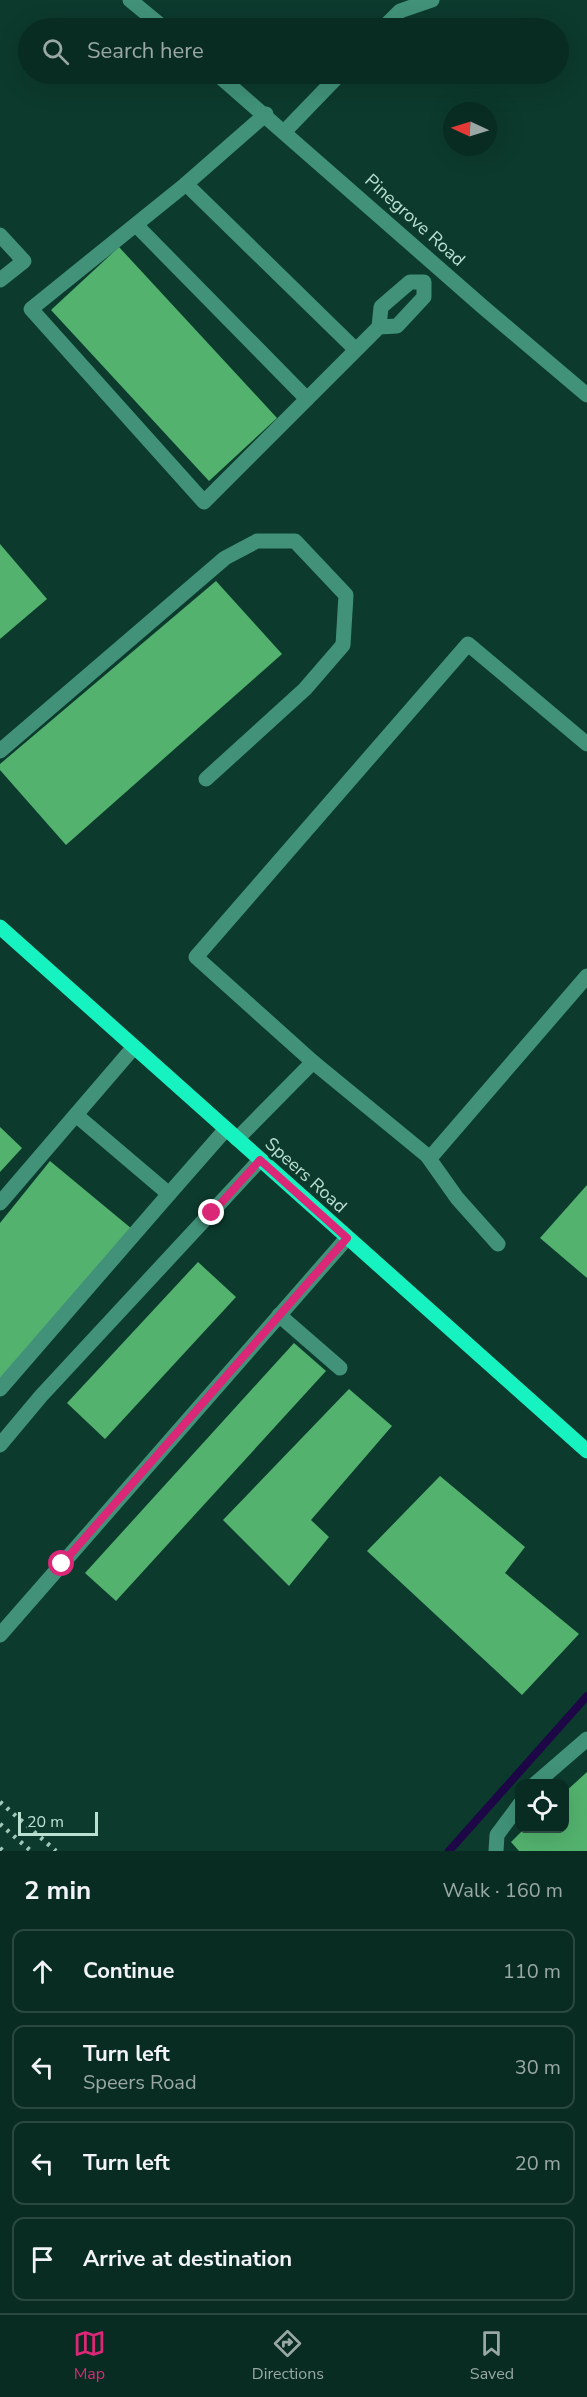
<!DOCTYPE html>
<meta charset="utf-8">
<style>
body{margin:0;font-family:"Nunito Sans",sans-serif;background:#17382f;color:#f1f3f6}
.controls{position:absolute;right:18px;bottom:18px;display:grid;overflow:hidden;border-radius:12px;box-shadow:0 6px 24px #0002}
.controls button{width:54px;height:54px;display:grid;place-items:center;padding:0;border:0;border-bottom:2px solid #294840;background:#092c22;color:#f1f3f6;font:30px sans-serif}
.compass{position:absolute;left:443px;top:102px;width:54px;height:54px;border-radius:50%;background:#092c22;box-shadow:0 6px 24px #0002;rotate:274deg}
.scale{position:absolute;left:18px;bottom:15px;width:80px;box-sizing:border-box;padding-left:6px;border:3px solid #b9e0d1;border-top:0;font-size:16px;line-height:21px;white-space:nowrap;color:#b9e0d1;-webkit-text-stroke:4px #0c3a2d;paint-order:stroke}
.stop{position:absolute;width:18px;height:18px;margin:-14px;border:4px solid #db2777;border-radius:50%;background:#fff}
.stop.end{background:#db2777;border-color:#fff;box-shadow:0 2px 6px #0008}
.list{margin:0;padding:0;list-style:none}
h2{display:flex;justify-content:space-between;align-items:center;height:78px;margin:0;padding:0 24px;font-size:26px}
h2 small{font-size:20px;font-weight:400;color:#99a7a5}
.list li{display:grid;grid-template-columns:39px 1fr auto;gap:18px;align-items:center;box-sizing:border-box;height:84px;margin:0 12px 12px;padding:0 12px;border:2px solid #294840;border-radius:12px}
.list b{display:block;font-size:22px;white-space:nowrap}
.list p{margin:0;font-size:20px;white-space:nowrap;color:#99a7a5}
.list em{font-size:20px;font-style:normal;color:#99a7a5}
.icon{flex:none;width:33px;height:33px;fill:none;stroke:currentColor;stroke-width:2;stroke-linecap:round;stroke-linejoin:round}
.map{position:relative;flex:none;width:587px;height:1851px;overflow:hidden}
.search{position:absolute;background:#092c22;box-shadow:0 6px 24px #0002;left:18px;right:18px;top:18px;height:66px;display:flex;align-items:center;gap:15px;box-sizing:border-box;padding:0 21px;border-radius:33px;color:#99a7a5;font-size:22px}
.sheet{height:462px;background:#092c22}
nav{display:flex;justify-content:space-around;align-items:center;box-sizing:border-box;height:84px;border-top:2px solid #294840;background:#092c22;font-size:16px;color:#99a7a5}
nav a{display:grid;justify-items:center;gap:3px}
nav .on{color:#db2777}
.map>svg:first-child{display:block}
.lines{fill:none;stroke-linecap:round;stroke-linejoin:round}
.stream{stroke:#1d0747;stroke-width:8}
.building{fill:#53b36e}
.minor{stroke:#419279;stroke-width:15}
.major{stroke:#17f2c1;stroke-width:15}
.rail{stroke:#a0c8b9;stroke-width:4.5;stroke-dasharray:3 6;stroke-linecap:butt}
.route{stroke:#db2777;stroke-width:8}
.labels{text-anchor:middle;stroke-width:6;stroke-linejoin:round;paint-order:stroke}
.street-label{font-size:18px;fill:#b9e0d1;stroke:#0c3a2d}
</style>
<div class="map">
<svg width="587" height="1851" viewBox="0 0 587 1851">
<rect width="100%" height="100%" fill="#0c3a2d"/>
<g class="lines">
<polyline class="stream" points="449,1851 587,1696"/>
</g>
<g class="building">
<polygon points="119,247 277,418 209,481 51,310"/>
<polygon points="0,544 47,599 0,639"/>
<polygon points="216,581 282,654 66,845 0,770 0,764"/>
<polygon points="0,1127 22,1148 0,1172"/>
<polygon points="50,1161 132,1229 0,1382 0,1223"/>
<polygon points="587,1185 587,1278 540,1238"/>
<polygon points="198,1262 236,1297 105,1439 67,1403"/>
<polygon points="294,1343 326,1371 116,1601 85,1573"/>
<polygon points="349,1389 392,1426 311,1520 329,1537 289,1586 223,1520"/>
<polygon points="440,1476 525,1547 505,1573 579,1634 522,1695 367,1551"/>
<polygon points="587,1772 587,1851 519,1851 511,1842 525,1828 564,1828 564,1793"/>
</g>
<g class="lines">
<g class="minor">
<polyline points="130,0 164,28"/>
<polyline points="383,28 400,11 432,0"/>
<polyline points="217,74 483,307 587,395"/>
<polyline points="266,114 186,184 31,309 204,502 379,327 381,307 410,282 424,282 424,297 397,326 379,327"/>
<polyline points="285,131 340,74"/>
<polyline points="186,184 355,349"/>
<polyline points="136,225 307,399"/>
<polyline points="0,235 24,261 0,280"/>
<polyline points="587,744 468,644 196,957 313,1062 430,1158 587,976"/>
<polyline points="0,751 225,558 257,541 295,541 346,595 343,645 305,689 206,779"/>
<polyline points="76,1115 169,1194 226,1129"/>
<polyline points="237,1139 313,1062"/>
<polyline points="428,1157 457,1198 498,1244"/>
<polyline points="0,1203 134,1047"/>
<polyline points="279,1315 340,1368"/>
<polyline points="0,1389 169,1194"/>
<polyline points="0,1445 41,1396 260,1160"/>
<polyline points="0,1635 347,1238"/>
<polyline points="535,1784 587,1739"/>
<polyline points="496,1851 497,1835 520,1804"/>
</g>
<polyline class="major" points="0,927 587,1451"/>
<g class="rail">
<polyline points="0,1802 56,1851"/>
<polyline points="0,1824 31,1851"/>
<polyline points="0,1848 3,1851"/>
</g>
</g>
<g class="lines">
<polyline class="route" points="62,1564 347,1238 260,1160 212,1213"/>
</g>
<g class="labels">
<g class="street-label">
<text transform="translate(415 220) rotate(42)" y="6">Pinegrove Road</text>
<text transform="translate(306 1175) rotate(42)" y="6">Speers Road</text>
</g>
</g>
</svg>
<div class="controls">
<button><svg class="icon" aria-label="locate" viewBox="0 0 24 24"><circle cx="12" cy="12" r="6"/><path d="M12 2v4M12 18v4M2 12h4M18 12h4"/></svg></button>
</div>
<svg class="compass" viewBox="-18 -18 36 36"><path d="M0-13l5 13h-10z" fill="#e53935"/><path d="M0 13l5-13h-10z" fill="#99a7a5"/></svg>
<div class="scale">20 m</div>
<div class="stop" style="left:62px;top:1564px"></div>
<div class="stop end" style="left:212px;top:1213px"></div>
<div class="search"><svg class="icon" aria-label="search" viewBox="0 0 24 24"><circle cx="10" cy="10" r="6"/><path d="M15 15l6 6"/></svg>Search here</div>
</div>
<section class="sheet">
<h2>2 min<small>Walk · 160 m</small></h2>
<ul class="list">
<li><svg class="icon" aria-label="ahead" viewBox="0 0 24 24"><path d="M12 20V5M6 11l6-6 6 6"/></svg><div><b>Continue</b></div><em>110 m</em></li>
<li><svg class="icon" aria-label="left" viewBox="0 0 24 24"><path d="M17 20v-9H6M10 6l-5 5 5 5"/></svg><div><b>Turn left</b><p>Speers Road</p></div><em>30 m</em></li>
<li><svg class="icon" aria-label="left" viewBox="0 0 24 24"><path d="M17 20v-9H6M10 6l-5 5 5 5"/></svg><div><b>Turn left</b></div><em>20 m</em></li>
<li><svg class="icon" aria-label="arrive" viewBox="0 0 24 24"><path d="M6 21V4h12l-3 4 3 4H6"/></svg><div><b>Arrive at destination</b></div></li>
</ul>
</section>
<nav>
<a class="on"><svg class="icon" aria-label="map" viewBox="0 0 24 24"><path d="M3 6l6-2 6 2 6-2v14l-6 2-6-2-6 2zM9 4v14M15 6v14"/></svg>Map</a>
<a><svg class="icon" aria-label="directions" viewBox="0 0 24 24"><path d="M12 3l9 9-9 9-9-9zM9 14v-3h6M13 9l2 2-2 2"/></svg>Directions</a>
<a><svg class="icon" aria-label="saved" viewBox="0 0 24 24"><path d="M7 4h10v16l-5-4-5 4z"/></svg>Saved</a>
</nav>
